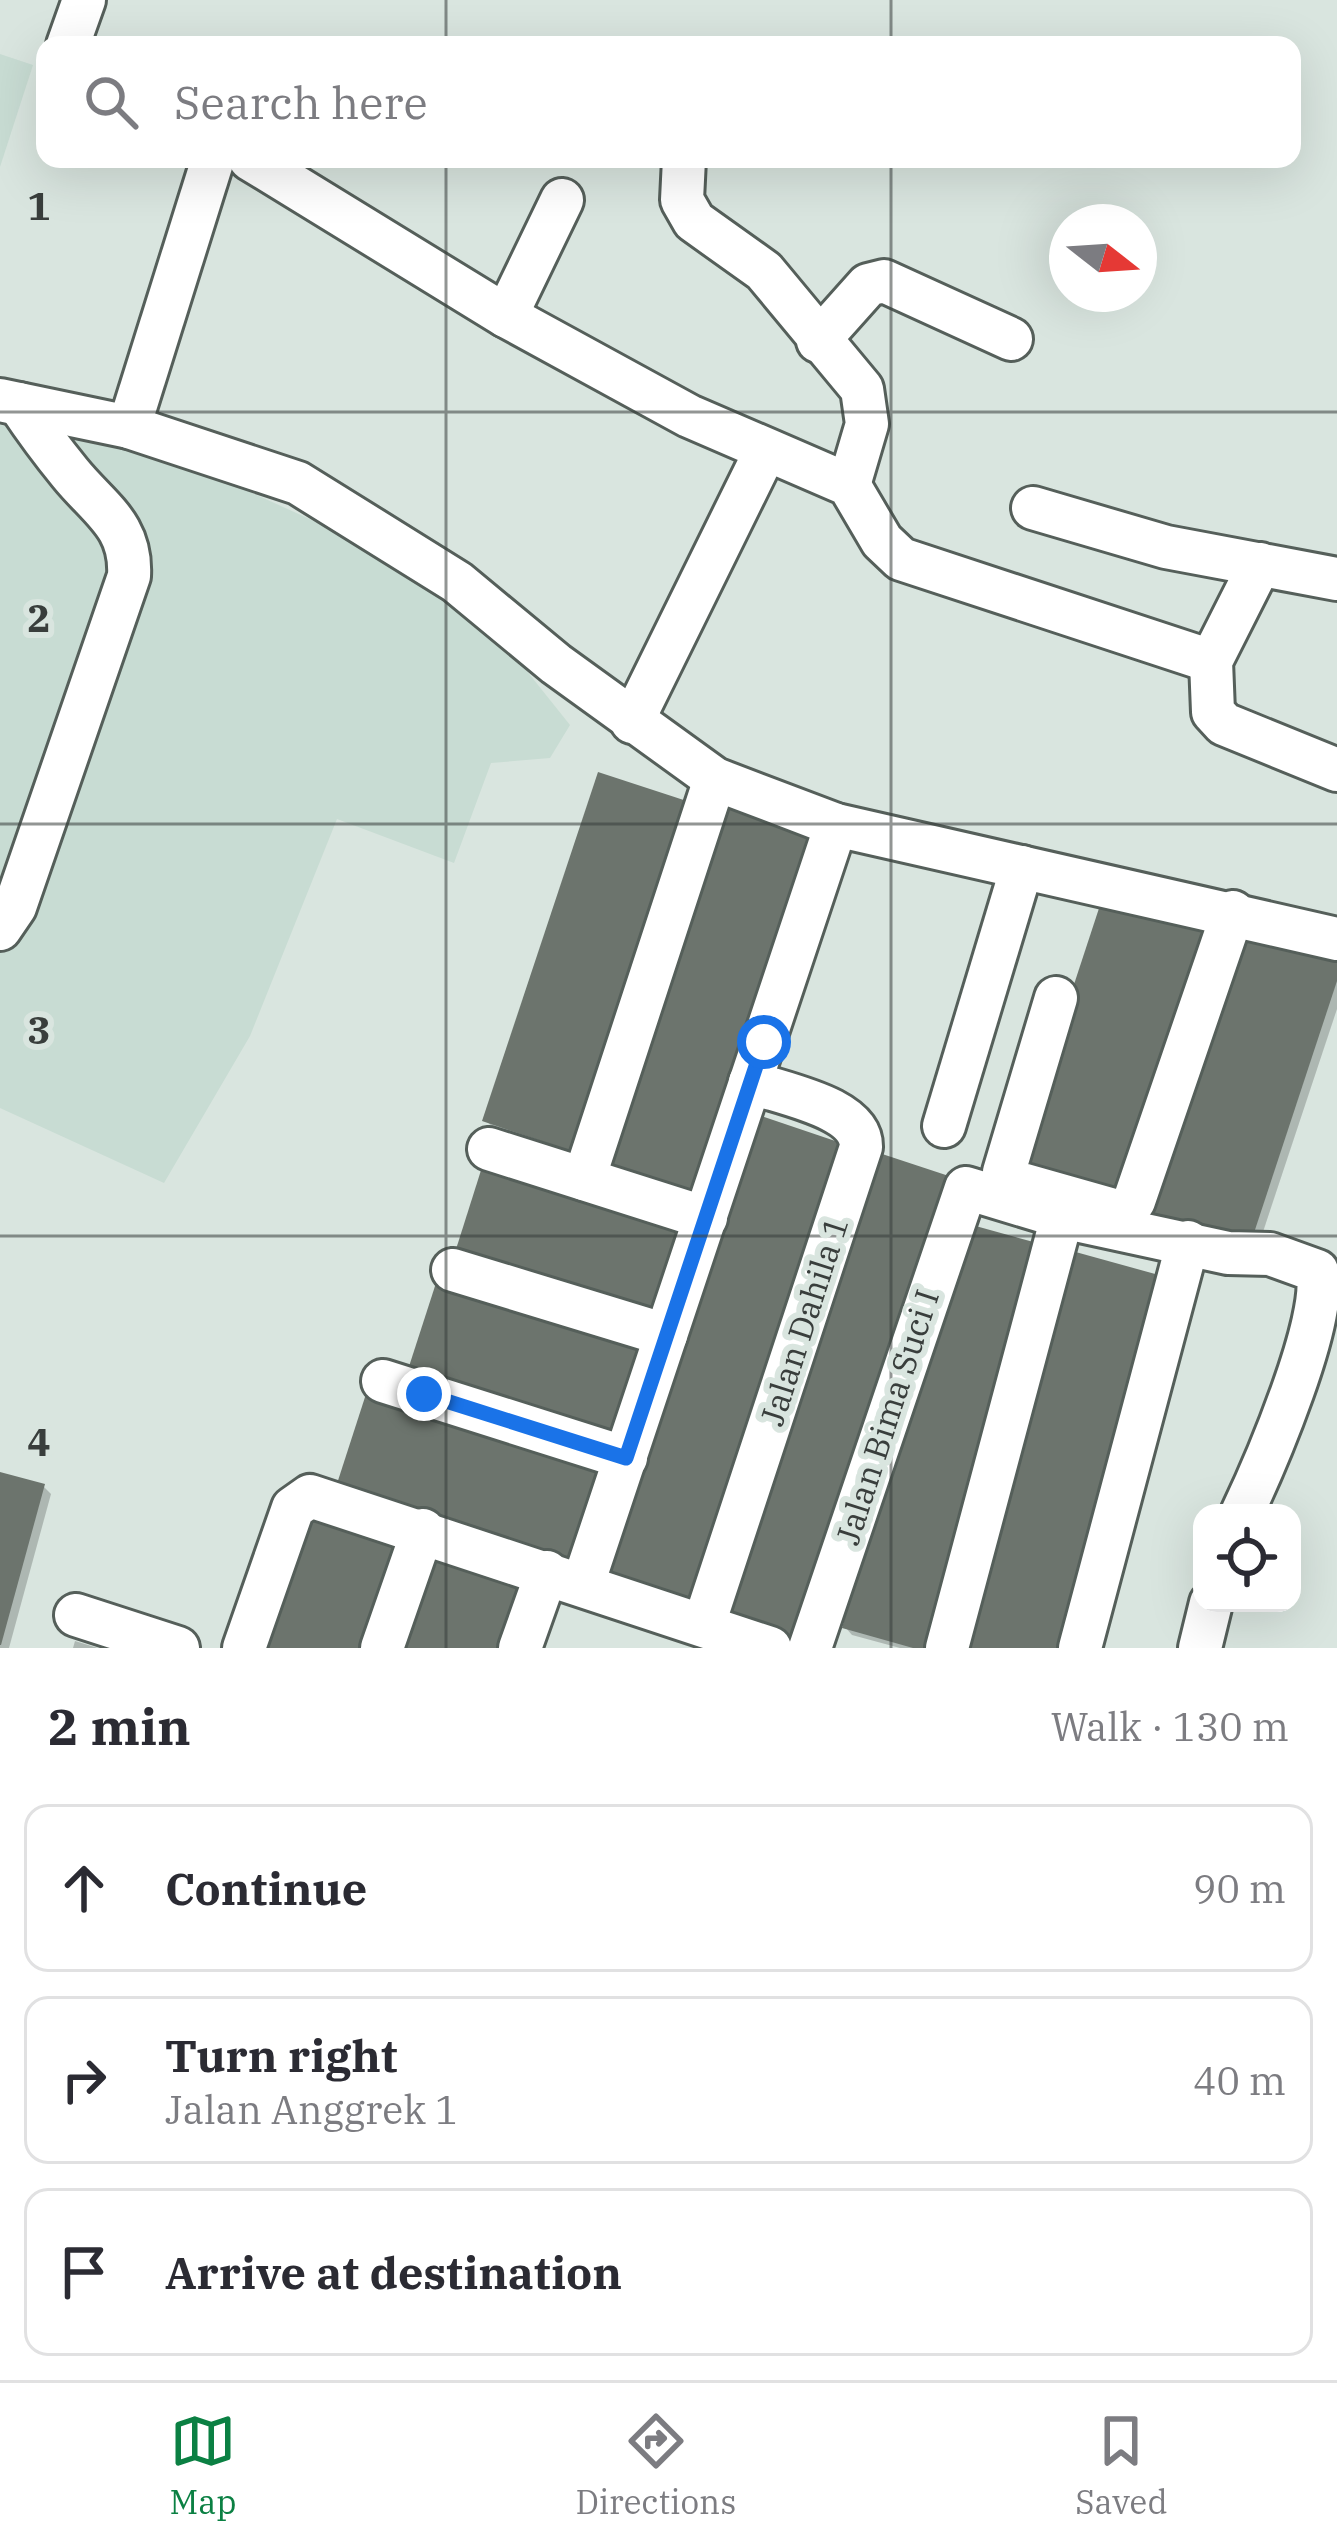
<!DOCTYPE html>
<meta charset="utf-8">
<style>
body{margin:0;font-family:"IBM Plex Serif",serif;background:#f7f7f7;color:#2b2b33}
.controls{position:absolute;right:36px;bottom:36px;display:grid;overflow:hidden;border-radius:24px;box-shadow:0 12px 48px #0002}
.controls button{width:108px;height:108px;display:grid;place-items:center;padding:0;border:0;border-bottom:3px solid #e1e1e2;background:#fff;color:#2b2b33;font:60px sans-serif}
.compass{position:absolute;left:1049px;top:204px;width:108px;height:108px;border-radius:50%;background:#fff;box-shadow:0 12px 48px #0002;rotate:107deg}
.stop{position:absolute;width:36px;height:36px;margin:-27px;border:9px solid #1a73e8;border-radius:50%;background:#fff}
.stop.end{background:#1a73e8;border-color:#fff;box-shadow:0 3px 12px #0008}
.list{margin:0;padding:0;list-style:none}
h2{display:flex;justify-content:space-between;align-items:center;height:156px;margin:0;padding:0 48px;font-size:51px}
h2 small{font-size:39px;font-weight:400;color:#7c7c81}
.list li{display:grid;grid-template-columns:78px 1fr auto;gap:36px;align-items:center;box-sizing:border-box;height:168px;margin:0 24px 24px;padding:0 24px;border:3px solid #e1e1e2;border-radius:24px}
.list b{display:block;font-size:45px;white-space:nowrap}
.list p{margin:0;font-size:39px;white-space:nowrap;color:#7c7c81}
.list em{font-size:39px;font-style:normal;color:#7c7c81}
.icon{flex:none;width:66px;height:66px;fill:none;stroke:currentColor;stroke-width:2;stroke-linecap:round;stroke-linejoin:round}
.map{position:relative;flex:none;width:1337px;height:1648px;overflow:hidden}
.search{position:absolute;background:#fff;box-shadow:0 12px 48px #0002;left:36px;right:36px;top:36px;height:132px;display:flex;align-items:center;gap:30px;box-sizing:border-box;padding:0 42px;border-radius:24px;color:#7c7c81;font-size:45px}
.sheet{height:732px;background:#fff}
nav{display:flex;justify-content:space-around;align-items:center;box-sizing:border-box;height:168px;border-top:3px solid #e1e1e2;background:#fff;font-size:33px;color:#7c7c81}
nav a{display:grid;justify-items:center;gap:6px}
nav .on{color:#0b8043}
.map>svg:first-child{display:block}
.built{fill:#c8dcd3}
.shadow{fill:#0003}
.building{fill:#6c746d}
.lines{fill:none;stroke-linecap:round;stroke-linejoin:round}
.minor-casing{stroke:#555f5a;stroke-width:48}
.minor{stroke:#fff;stroke-width:42}
.route{stroke:#1a73e8;stroke-width:15}
.grid{fill:none;stroke:#393e3c;stroke-width:3;stroke-opacity:0.55}
.labels{text-anchor:middle;stroke-width:12;stroke-linejoin:round;paint-order:stroke}
.street-label{font-size:33px;fill:#393e3c;stroke:#d9e5df}
.grid-label{font-size:39px;text-anchor:middle;font-weight:bold;fill:#393e3c;stroke:#d9e5df;stroke-width:12;stroke-linejoin:round;paint-order:stroke}
</style>
<div class="map">
<svg width="1337" height="1648" viewBox="0 0 1337 1648">
<rect width="100%" height="100%" fill="#d9e5df"/>
<g class="built">
<polygon points="0,54 33,65 0,167"/>
<polygon points="0,425 175,458 378,550 510,650 570,725 550,758 491,763 454,863 337,819 250,1036 164,1183 0,1108"/>
</g>
<g class="shadow">
<polygon points="700,809 594,1161 493,1128 486,1120"/>
<polygon points="1337,955 1337,1009 1256,1253 1156,1220"/>
<polygon points="869,1152 962,1184 970,1191 959,1225 1047,1249 1054,1256 947,1648 900,1648 852,1635 845,1627 916,1368 906,1364 898,1388 903,1392 817,1648 786,1648 712,1618"/>
<polygon points="0,1475 44,1487 51,1494 9,1648 0,1648"/>
<polygon points="75,1641 98,1648 73,1648"/>
</g>
<g class="building">
<polygon points="598,772 702,806 586,1156 482,1121"/>
<polygon points="720,797 824,832 699,1207 595,1172"/>
<polygon points="1106,887 1210,922 1115,1208 1012,1173"/>
<polygon points="1242,920 1337,951 1337,981 1249,1248 1145,1213"/>
<polygon points="755,1114 853,1147 695,1617 597,1585"/>
<polygon points="867,1149 964,1181 795,1648 709,1619"/>
<polygon points="483,1164 694,1230 662,1333 451,1265"/>
<polygon points="954,1220 1048,1246 938,1648 913,1648 842,1628"/>
<polygon points="1072,1251 1166,1277 1065,1648 963,1648"/>
<polygon points="436,1283 646,1350 614,1452 403,1385"/>
<polygon points="366,1394 608,1471 575,1573 333,1496"/>
<polygon points="0,1472 45,1484 1,1645 0,1645"/>
<polygon points="304,1516 408,1551 376,1648 261,1648"/>
<polygon points="422,1547 526,1582 504,1648 388,1648"/>
</g>
<g class="lines">
<g class="minor-casing">
<g id="minor">
<polyline points="68,45 84,0"/>
<polyline points="250,159 506,316 689,416 849,485 882,541 901,559 1211,661"/>
<polyline points="684,159 682,200 694,221 764,271 862,389 867,424 849,485"/>
<polyline points="506,316 562,200"/>
<polyline points="818,341 868,285 884,281 1011,339"/>
<polyline points="0,400 129,427 298,483 457,582 556,664 715,779 836,825 1337,939"/>
<polyline points="129,427 213,159"/>
<polyline points="1033,508 1166,547 1337,579"/>
<polyline points="1260,564 1211,661 1213,712 1224,724 1337,770"/>
<polyline points="632,722 766,450"/>
<path d="M0,929L15,907L129,576C132,525 99,509 70,473C52,451 35,428 19,404"/>
<polyline points="1056,998 1004,1172 1011,1181 1124,1213 1134,1201 1233,912"/>
<polyline points="944,1126 1022,867"/>
<polyline points="489,1149 706,1218"/>
<polyline points="584,1179 715,779"/>
<polyline points="453,1270 666,1335"/>
<polyline points="383,1381 626,1458"/>
<polyline points="583,1584 836,825"/>
<polyline points="76,1615 178,1648"/>
<path d="M704,1624L861,1147C862,1107 782,1094 750,1082"/>
<polyline points="244,1648 293,1508 310,1496 770,1648"/>
<polyline points="382,1648 423,1530"/>
<polyline points="520,1648 547,1572"/>
<path d="M810,1648L966,1188L1062,1217L1228,1253L1270,1254L1317,1271C1329,1317 1264,1467 1242,1513"/>
<polyline points="947,1648 1062,1217"/>
<polyline points="1080,1648 1188,1242"/>
<polyline points="1200,1648 1211,1603"/>
</g>
</g>
<use href="#minor" class="minor"/>
</g>
<g class="lines">
<polyline class="route" points="424,1394 626,1458 764,1042"/>
</g>
<path class="grid" d="M446,0V45M891,0V45M446,159V1648M891,159V1648M0,412H1337M0,824H1337M0,1236H1337"/>
<g class="labels">
<g class="street-label">
<text transform="translate(804 1321) rotate(-72)" y="12">Jalan Dahila 1</text>
<text transform="translate(887 1417) rotate(-72)" y="12">Jalan Bima Suci I</text>
</g>
</g>
<g class="grid-label">
<text x="39" y="220">1</text>
<text x="39" y="632">2</text>
<text x="39" y="1044">3</text>
<text x="39" y="1456">4</text>
</g>
</svg>
<div class="controls">
<button><svg class="icon" aria-label="locate" viewBox="0 0 24 24"><circle cx="12" cy="12" r="6"/><path d="M12 2v4M12 18v4M2 12h4M18 12h4"/></svg></button>
</div>
<svg class="compass" viewBox="-18 -18 36 36"><path d="M0-13l5 13h-10z" fill="#e53935"/><path d="M0 13l5-13h-10z" fill="#7c7c81"/></svg>
<div class="stop" style="left:764px;top:1042px"></div>
<div class="stop end" style="left:424px;top:1394px"></div>
<div class="search"><svg class="icon" aria-label="search" viewBox="0 0 24 24"><circle cx="10" cy="10" r="6"/><path d="M15 15l6 6"/></svg>Search here</div>
</div>
<section class="sheet">
<h2>2 min<small>Walk · 130 m</small></h2>
<ul class="list">
<li><svg class="icon" aria-label="ahead" viewBox="0 0 24 24"><path d="M12 20V5M6 11l6-6 6 6"/></svg><div><b>Continue</b></div><em>90 m</em></li>
<li><svg class="icon" aria-label="right" viewBox="0 0 24 24"><path d="M7 20v-9h11M14 6l5 5-5 5"/></svg><div><b>Turn right</b><p>Jalan Anggrek 1</p></div><em>40 m</em></li>
<li><svg class="icon" aria-label="arrive" viewBox="0 0 24 24"><path d="M6 21V4h12l-3 4 3 4H6"/></svg><div><b>Arrive at destination</b></div></li>
</ul>
</section>
<nav>
<a class="on"><svg class="icon" aria-label="map" viewBox="0 0 24 24"><path d="M3 6l6-2 6 2 6-2v14l-6 2-6-2-6 2zM9 4v14M15 6v14"/></svg>Map</a>
<a><svg class="icon" aria-label="directions" viewBox="0 0 24 24"><path d="M12 3l9 9-9 9-9-9zM9 14v-3h6M13 9l2 2-2 2"/></svg>Directions</a>
<a><svg class="icon" aria-label="saved" viewBox="0 0 24 24"><path d="M7 4h10v16l-5-4-5 4z"/></svg>Saved</a>
</nav>
